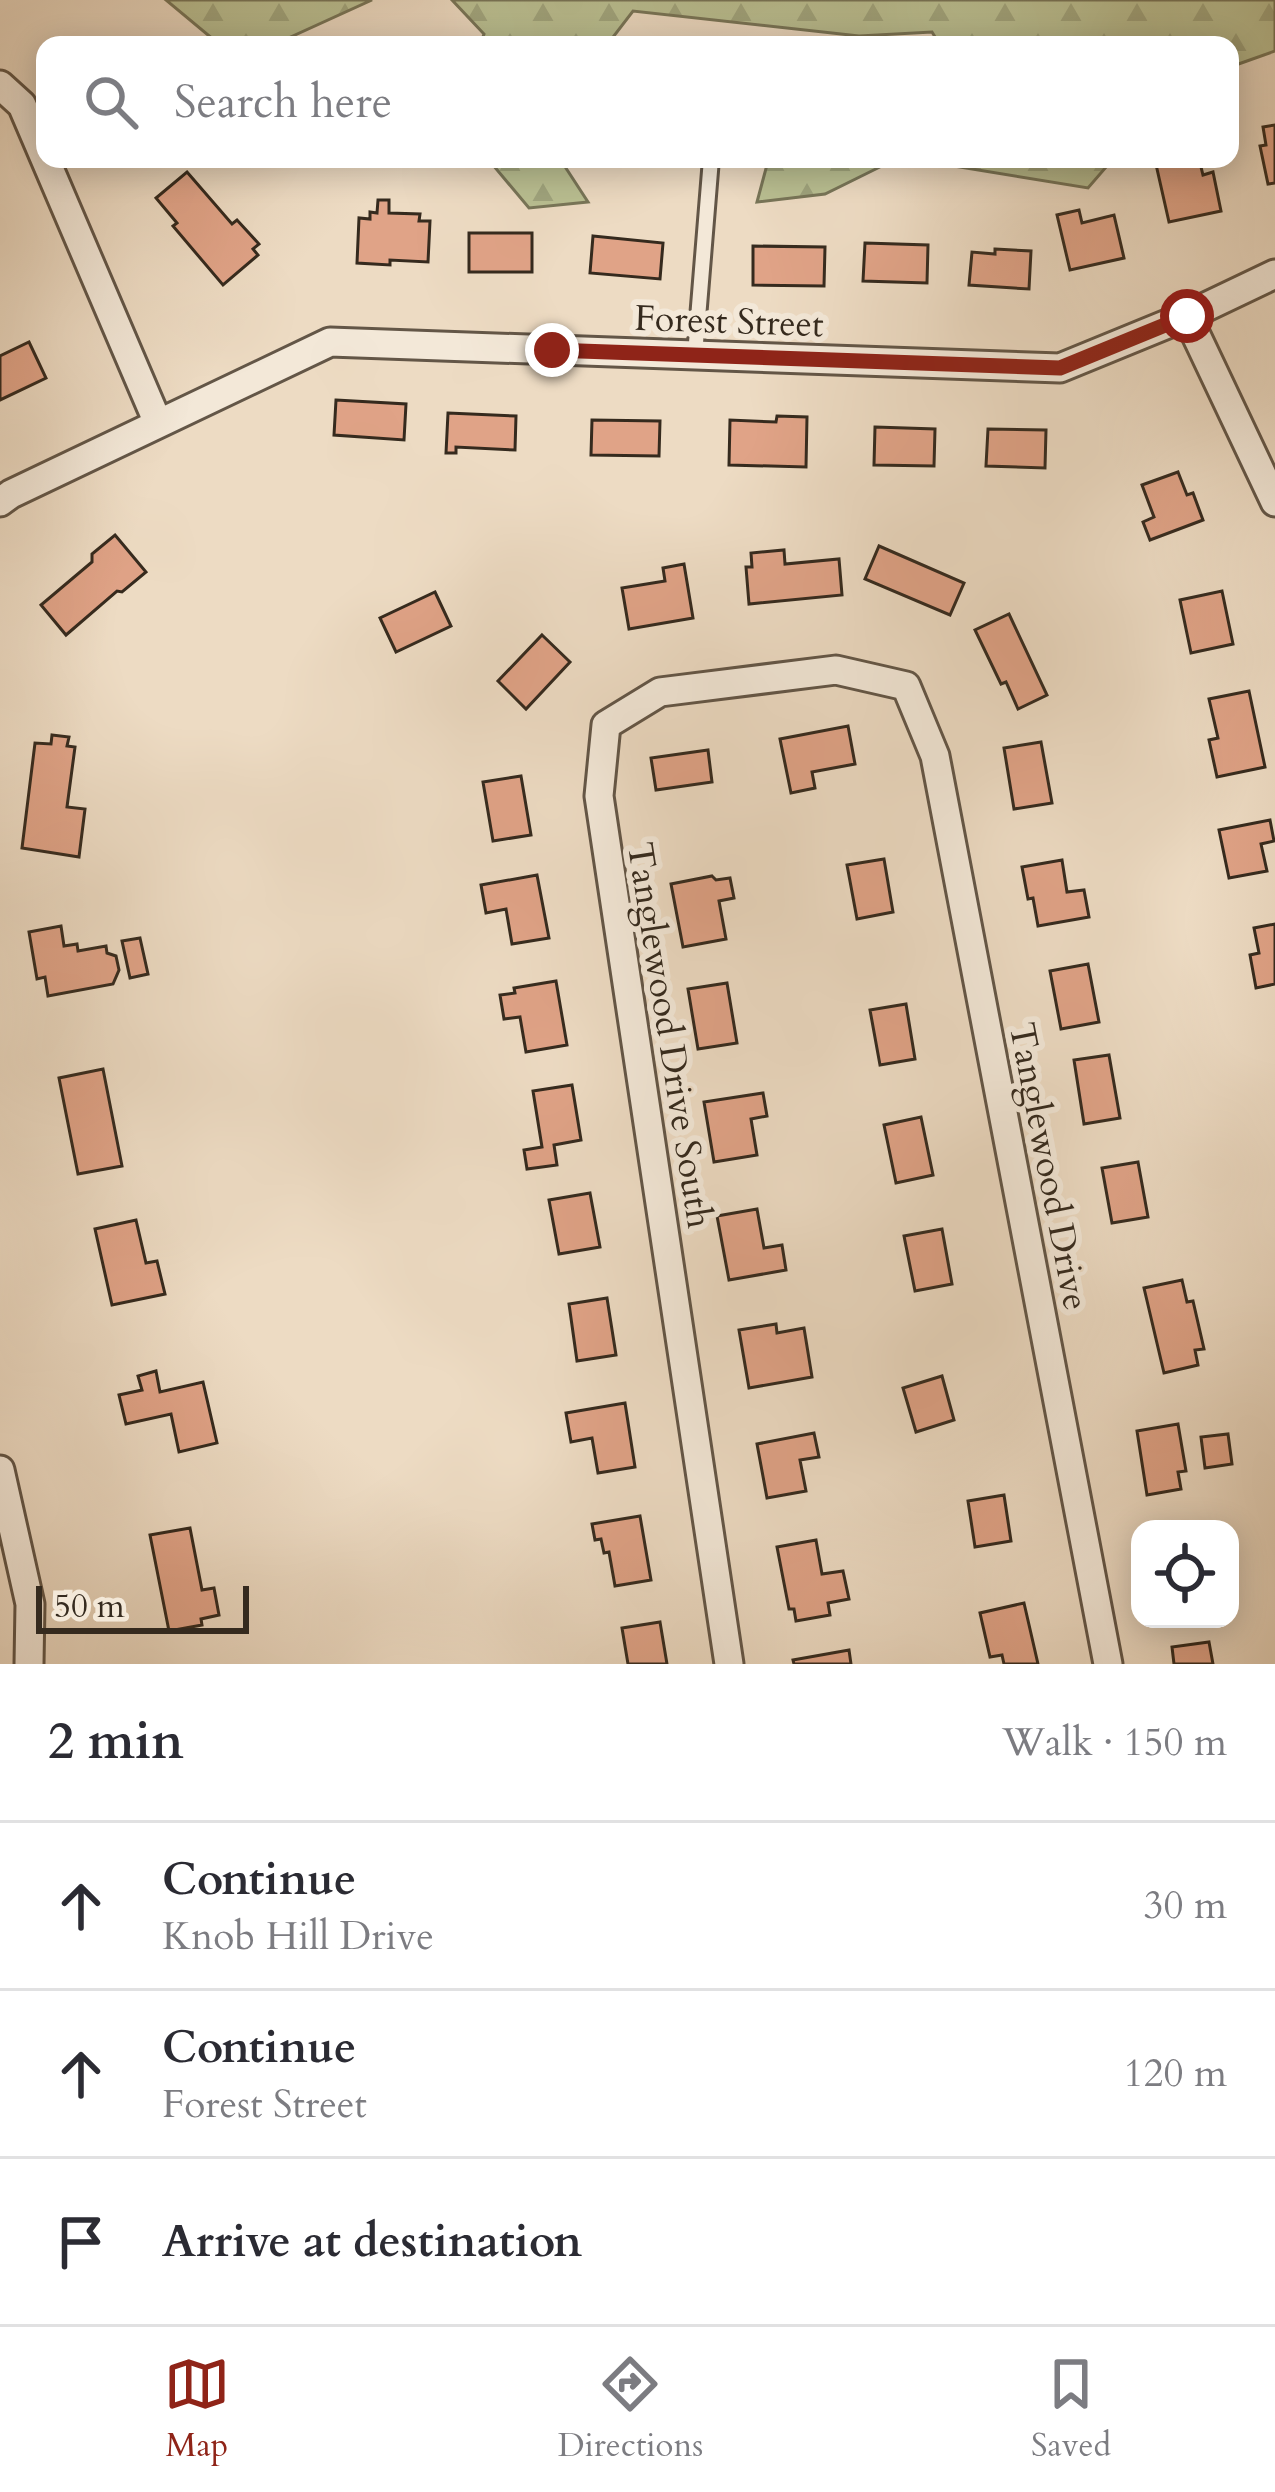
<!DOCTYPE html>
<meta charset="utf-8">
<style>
body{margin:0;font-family:Cardo,serif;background:#f2f2f3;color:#2b2b33}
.controls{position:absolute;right:36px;bottom:36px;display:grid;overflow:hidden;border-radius:24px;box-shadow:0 6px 30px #0003}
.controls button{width:108px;height:108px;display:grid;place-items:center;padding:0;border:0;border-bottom:3px solid #e1e1e2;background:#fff;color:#2b2b33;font:60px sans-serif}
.scale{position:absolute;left:36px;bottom:30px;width:213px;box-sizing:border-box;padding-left:12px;border:6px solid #352a1e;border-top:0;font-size:33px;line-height:42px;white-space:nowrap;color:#352a1e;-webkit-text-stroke:9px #f3e8d8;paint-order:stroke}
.stop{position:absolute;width:36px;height:36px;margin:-27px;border:9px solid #8f2418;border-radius:50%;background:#fff}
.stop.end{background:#8f2418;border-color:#fff;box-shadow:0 3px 12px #0008}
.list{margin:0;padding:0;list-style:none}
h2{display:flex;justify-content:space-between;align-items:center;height:156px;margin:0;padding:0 48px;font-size:51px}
h2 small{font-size:39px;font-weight:400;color:#7c7c81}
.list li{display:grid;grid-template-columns:78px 1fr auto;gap:36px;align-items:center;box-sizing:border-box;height:168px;padding:0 48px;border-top:3px solid #e1e1e2}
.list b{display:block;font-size:45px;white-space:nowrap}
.list p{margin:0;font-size:39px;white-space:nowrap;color:#7c7c81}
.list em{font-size:39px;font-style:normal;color:#7c7c81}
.icon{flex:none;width:66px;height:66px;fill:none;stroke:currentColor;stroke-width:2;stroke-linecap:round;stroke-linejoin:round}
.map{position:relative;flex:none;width:1275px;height:1664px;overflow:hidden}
.search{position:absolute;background:#fff;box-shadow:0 6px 30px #0003;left:36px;right:36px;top:36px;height:132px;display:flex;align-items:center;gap:30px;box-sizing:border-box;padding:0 42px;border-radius:24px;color:#7c7c81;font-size:45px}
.sheet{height:660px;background:#fff}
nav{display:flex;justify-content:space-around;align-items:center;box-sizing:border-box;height:168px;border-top:3px solid #e1e1e2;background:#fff;font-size:33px;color:#7c7c81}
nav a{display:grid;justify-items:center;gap:6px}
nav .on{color:#8f2418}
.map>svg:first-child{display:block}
.forest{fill:url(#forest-firs);stroke:#787558;stroke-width:3}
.building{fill:#e0a387;stroke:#352a1e;stroke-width:3}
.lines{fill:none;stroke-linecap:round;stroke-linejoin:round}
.lane-casing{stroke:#635647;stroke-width:20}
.street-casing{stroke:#635647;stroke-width:33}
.lane{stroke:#f3e8d8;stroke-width:14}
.street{stroke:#f3e8d8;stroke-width:27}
.route{stroke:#8f2418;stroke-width:15}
.labels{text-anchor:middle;stroke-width:12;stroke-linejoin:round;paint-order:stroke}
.street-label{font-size:36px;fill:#352a1e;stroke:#f3e8d8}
</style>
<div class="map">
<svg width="1275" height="1664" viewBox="0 0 1275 1664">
<defs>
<pattern id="forest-firs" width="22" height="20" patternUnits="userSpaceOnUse" patternTransform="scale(3)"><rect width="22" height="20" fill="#bac093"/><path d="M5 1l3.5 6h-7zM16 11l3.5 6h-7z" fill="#a0a57e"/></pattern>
</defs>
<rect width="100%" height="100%" fill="#eddbc3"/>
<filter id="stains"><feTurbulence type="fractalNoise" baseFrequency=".00167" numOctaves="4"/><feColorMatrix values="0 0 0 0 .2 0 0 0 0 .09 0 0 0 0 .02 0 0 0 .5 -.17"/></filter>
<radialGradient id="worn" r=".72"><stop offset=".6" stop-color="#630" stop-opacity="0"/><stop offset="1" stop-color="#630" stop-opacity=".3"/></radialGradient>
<g class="forest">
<polygon points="166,0 372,0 273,45 220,45"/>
<polygon points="452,0 1275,0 1275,51 1230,67 1230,45 940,45 932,32 859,36 633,11 607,45 480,45 484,34"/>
<polygon points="488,159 560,159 588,202 529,208"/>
<polygon points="779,159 896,159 825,194 757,202 768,161"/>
<polygon points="911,159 1113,159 1088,188"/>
</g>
<g class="building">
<polygon points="1275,125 1275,183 1268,184 1260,146 1266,145 1263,127"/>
<polygon points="1162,159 1183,159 1184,162 1199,159 1203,175 1213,172 1221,211 1169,222 1155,160"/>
<polygon points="187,172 232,224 237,220 259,244 253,249 258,255 223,285 173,226 177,223 156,198"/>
<polygon points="378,200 389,200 389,213 420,214 419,221 430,221 428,262 390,260 390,265 357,263 359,218 370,219 370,212 377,213"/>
<polygon points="1079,210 1082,223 1114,215 1124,258 1070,270 1057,215"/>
<rect x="469" y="233" width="63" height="39"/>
<polygon points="593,236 663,243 660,279 590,273"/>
<polygon points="865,243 928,245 927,283 863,281"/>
<polygon points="753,246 825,247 824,286 753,285"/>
<polygon points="995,249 1031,251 1029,289 969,285 972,252 995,254"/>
<polygon points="29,342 46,378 0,400 0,356"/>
<polygon points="336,400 406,404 404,440 334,435"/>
<polygon points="448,413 516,416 515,450 456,447 456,453 446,453"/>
<polygon points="777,416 807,417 806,467 729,465 730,420 776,422"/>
<polygon points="592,420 660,421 659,456 591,455"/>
<polygon points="875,427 935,429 934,466 874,465"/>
<polygon points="988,429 1046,430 1045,468 986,466"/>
<polygon points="1178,472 1187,495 1193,493 1203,520 1150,540 1143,522 1154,517 1142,485"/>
<polygon points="115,535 146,572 122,592 117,591 66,635 41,605 92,562 92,554"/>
<polygon points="879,546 964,583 950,615 865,579"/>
<polygon points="784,550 785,564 839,559 842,595 749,604 746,567 752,567 751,553"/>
<polygon points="684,564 693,618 629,629 622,588 665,581 663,568"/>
<polygon points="1222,591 1233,644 1191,653 1180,600"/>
<polygon points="435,592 451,626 396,652 380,618"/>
<polygon points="1009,614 1047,695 1018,709 1006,682 1001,684 975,630"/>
<polygon points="542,635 570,662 526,709 498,681"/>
<polygon points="1249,691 1265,767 1217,777 1209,740 1218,738 1209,699"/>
<polygon points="848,726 855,764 812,772 815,788 791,793 780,739"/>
<polygon points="52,735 69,737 67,746 75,747 67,807 85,809 79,857 22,848 35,743 51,744"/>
<polygon points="1041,742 1052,803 1014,809 1004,748"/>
<polygon points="708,750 712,782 656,790 651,758"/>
<polygon points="521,776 531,835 493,841 483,782"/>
<polygon points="1270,820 1274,841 1261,844 1267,871 1229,878 1219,830"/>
<polygon points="884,859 893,912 857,919 847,865"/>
<polygon points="1062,860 1067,892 1084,890 1089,917 1038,926 1033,898 1028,899 1022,867"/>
<polygon points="537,875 549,938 512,944 506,909 486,913 481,885"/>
<polygon points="712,876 716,880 730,878 734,898 719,901 726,939 683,947 671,884"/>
<polygon points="1275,924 1275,984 1256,988 1250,955 1259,953 1254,928"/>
<polygon points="61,926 64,946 77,944 78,951 106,946 107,953 116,956 119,970 113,984 48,996 45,977 37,979 29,932"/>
<polygon points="140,938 148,974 130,978 122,941"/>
<polygon points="1088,964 1099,1022 1061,1029 1050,971"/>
<polygon points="556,981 567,1045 526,1052 520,1017 504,1019 500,995 515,993 514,988"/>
<polygon points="727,983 737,1043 698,1049 688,989"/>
<polygon points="906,1004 915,1059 880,1065 870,1010"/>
<polygon points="1109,1055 1120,1118 1084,1124 1074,1060"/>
<polygon points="103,1069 122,1166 78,1174 59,1078"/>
<polygon points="572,1085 581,1140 554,1145 557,1165 527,1169 524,1150 542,1147 533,1091"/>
<polygon points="763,1093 767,1116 751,1119 757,1155 714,1162 704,1102"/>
<polygon points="921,1117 933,1175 896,1183 884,1125"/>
<polygon points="1138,1162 1148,1217 1112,1223 1102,1168"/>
<polygon points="590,1193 600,1247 559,1254 549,1200"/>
<polygon points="757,1209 764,1248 782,1245 786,1270 729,1280 717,1216"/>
<polygon points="136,1220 146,1263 157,1261 165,1294 112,1305 95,1229"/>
<polygon points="942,1229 952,1284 915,1291 904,1236"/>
<polygon points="1182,1280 1187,1302 1193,1301 1204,1349 1195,1350 1198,1365 1164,1373 1144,1288"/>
<polygon points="607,1298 616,1355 577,1361 569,1304"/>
<polygon points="776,1324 777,1333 804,1328 812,1377 749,1388 739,1330"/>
<polygon points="156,1371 160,1392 203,1382 217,1443 179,1452 171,1414 126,1424 119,1395 142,1390 138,1376"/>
<polygon points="942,1376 954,1420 916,1432 903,1388"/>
<polygon points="625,1403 635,1467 598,1473 592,1438 571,1442 566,1413"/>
<polygon points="1178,1424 1186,1471 1178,1472 1181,1489 1147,1495 1137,1431"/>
<polygon points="814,1433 819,1457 800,1460 806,1491 767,1498 757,1444"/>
<polygon points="1228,1434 1232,1464 1205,1468 1201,1437"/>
<polygon points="1004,1495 1011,1541 975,1547 968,1501"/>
<polygon points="640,1516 651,1580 615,1586 609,1552 604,1553 601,1539 595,1540 592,1524"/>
<polygon points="190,1528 202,1590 214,1588 219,1615 201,1619 202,1625 169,1631 150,1535"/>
<polygon points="816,1540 822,1574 843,1571 849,1599 828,1603 830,1615 796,1621 794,1609 789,1609 777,1547"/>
<polygon points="1024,1603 1038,1664 1004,1664 1002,1655 990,1657 980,1613"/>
<polygon points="660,1622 667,1664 628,1664 622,1628"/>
<polygon points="1209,1642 1213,1664 1174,1664 1172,1647"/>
<polygon points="849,1650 851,1664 794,1664 793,1660"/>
</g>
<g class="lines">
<g class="lane-casing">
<polyline id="lane" points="695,355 711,159"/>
</g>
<g class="street-casing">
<g id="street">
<polyline points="0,85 22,105 158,423"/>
<polyline points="1187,316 1275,502"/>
<polyline points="0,502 11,494 330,342 1060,368 1187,316 1275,274"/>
<polyline points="0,1470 30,1604 29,1664"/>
<polyline points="729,1664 599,796 606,725 660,692 836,670 906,686 935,756 1108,1664"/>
</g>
</g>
<use href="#lane" class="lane"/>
<use href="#street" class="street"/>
</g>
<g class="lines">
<polyline class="route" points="552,350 1060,368 1187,316"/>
</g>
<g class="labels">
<g class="street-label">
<text transform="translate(729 320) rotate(2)" y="13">Forest Street</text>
<text transform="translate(671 1035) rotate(81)" y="13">Tanglewood Drive South</text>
<text transform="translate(1050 1166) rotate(79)" y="13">Tanglewood Drive</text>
</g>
</g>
<rect width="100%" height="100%" filter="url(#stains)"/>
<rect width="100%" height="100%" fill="url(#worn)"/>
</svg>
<div class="controls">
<button><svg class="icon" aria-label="locate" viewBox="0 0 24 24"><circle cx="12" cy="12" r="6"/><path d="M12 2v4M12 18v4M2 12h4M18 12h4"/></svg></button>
</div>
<div class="scale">50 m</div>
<div class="stop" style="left:1187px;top:316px"></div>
<div class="stop end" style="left:552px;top:350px"></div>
<div class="search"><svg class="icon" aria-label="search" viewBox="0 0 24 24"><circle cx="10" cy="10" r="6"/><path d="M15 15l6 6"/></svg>Search here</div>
</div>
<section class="sheet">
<h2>2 min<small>Walk · 150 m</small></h2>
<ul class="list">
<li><svg class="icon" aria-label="ahead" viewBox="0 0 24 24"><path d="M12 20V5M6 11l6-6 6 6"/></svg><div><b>Continue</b><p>Knob Hill Drive</p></div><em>30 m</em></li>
<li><svg class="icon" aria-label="ahead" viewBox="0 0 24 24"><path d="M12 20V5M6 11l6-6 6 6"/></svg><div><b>Continue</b><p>Forest Street</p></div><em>120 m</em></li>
<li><svg class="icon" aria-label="arrive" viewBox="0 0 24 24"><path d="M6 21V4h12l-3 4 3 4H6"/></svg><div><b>Arrive at destination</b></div></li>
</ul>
</section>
<nav>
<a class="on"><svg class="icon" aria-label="map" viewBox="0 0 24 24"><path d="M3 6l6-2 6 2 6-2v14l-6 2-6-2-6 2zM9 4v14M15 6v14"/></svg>Map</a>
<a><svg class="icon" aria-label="directions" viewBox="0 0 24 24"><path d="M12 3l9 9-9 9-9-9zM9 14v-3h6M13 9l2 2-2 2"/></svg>Directions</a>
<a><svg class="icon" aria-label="saved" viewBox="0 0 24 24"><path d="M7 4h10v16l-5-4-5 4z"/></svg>Saved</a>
</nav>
